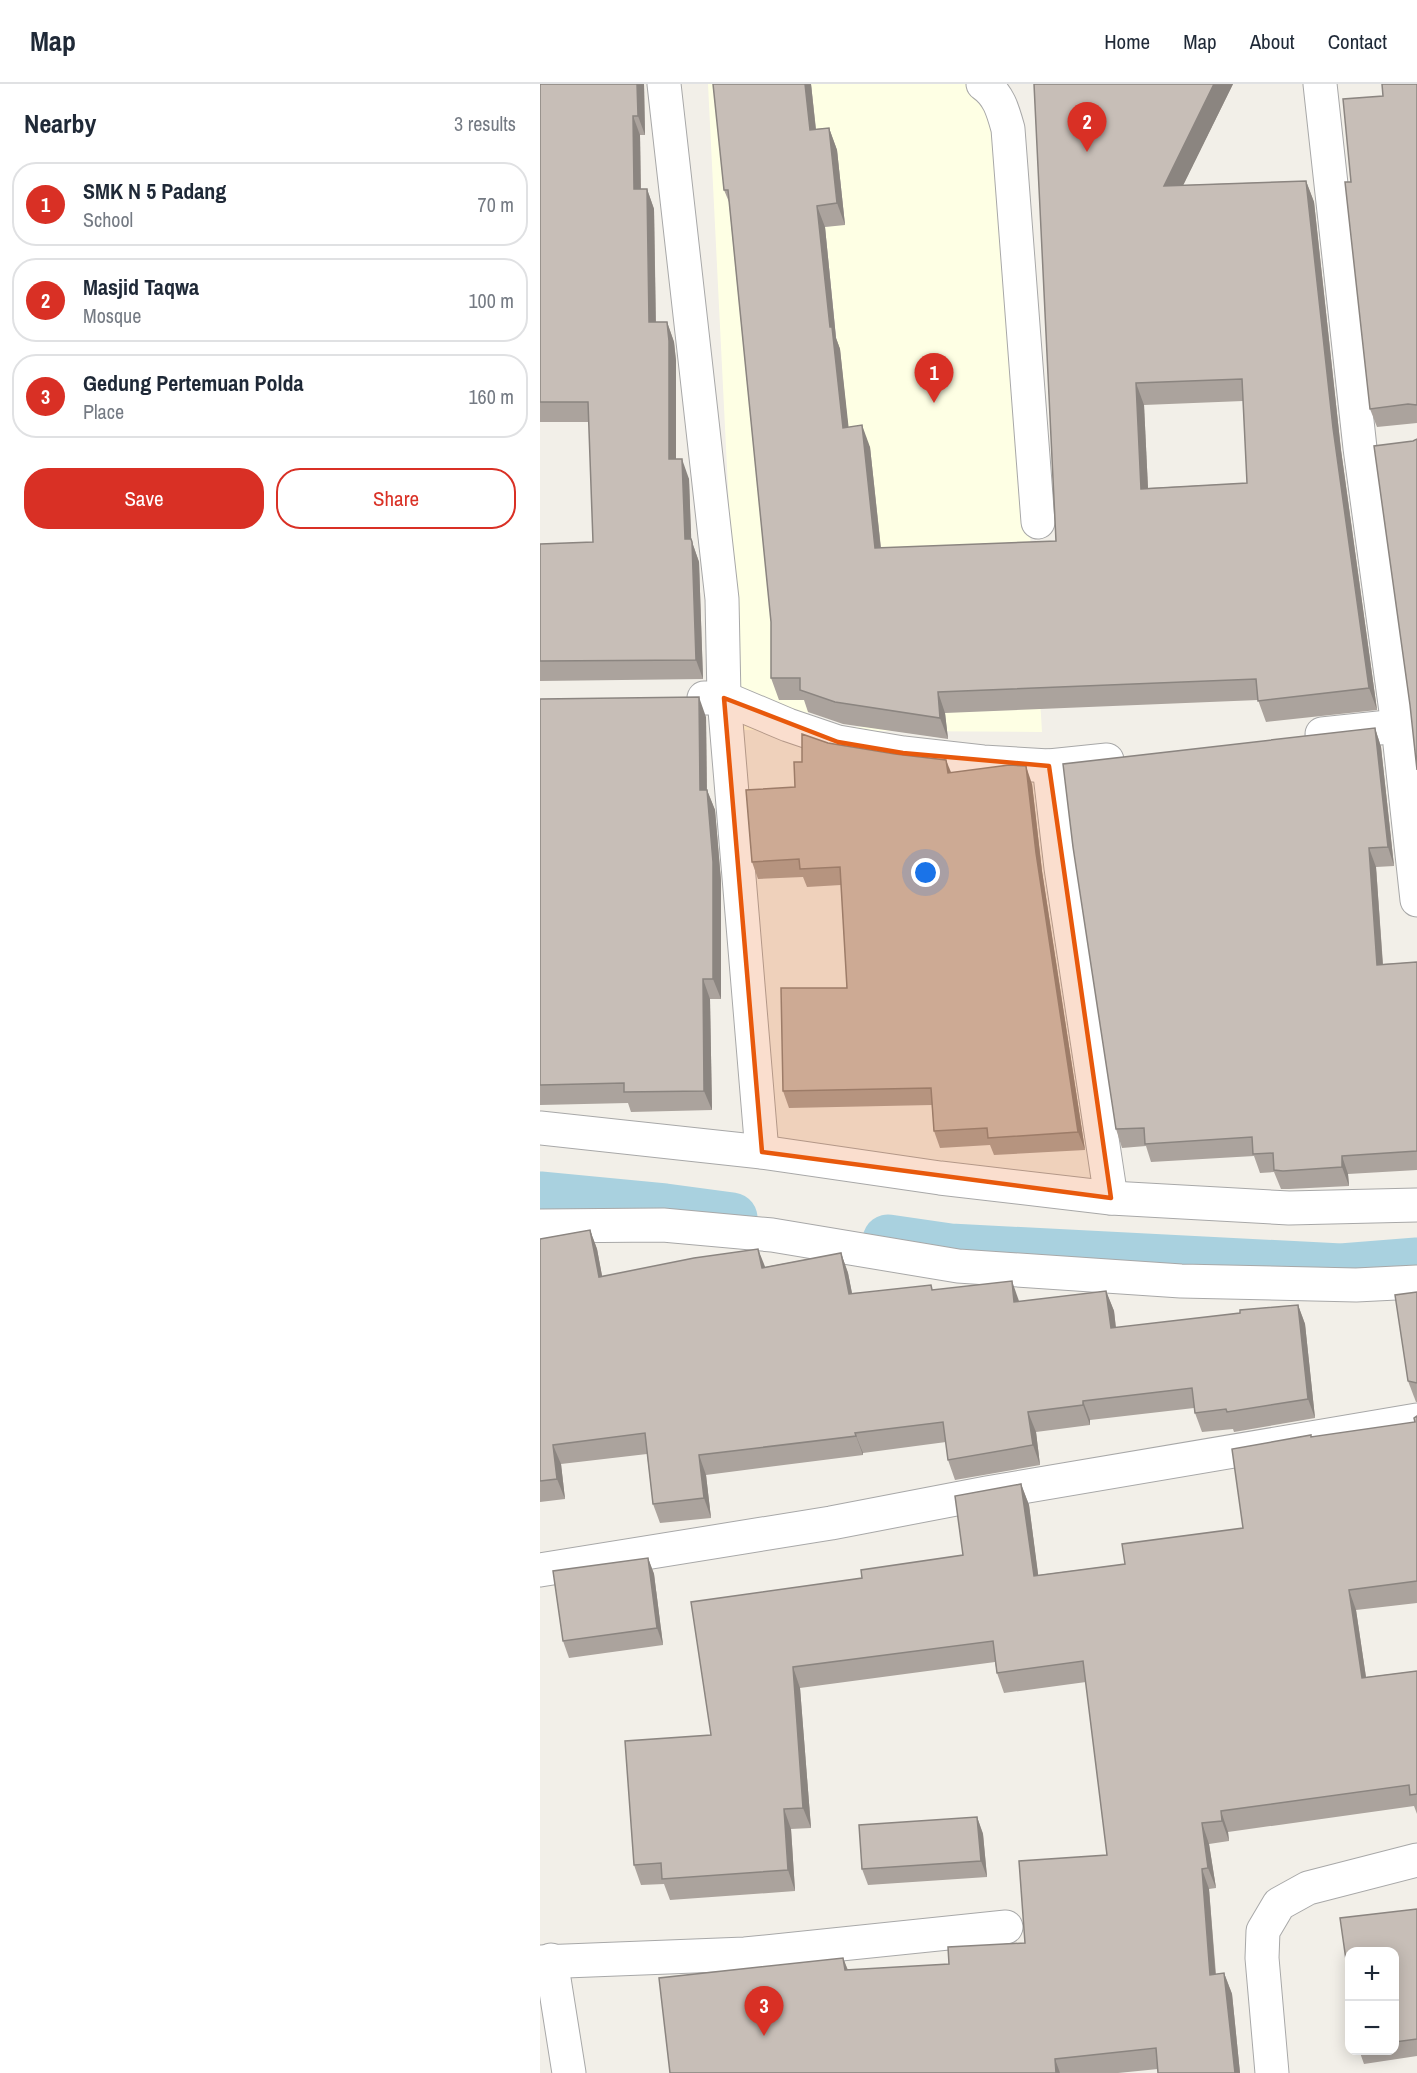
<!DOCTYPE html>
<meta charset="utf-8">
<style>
body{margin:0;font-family:"Archivo Narrow",sans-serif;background:#f2f2f3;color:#1f2937}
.controls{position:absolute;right:18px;bottom:18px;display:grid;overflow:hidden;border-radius:12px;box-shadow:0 3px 15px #0003}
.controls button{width:54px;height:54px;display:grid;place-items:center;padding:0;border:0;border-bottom:2px solid #e0e1e3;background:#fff;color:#1f2937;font:30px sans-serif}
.you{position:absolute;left:386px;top:789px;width:21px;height:21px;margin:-15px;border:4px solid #fff;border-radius:50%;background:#1a73e8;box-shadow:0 0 0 9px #1a73e833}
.badge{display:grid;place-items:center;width:39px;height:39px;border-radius:50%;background:#d93025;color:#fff;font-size:20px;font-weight:700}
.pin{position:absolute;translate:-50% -50px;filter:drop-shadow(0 2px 3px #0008)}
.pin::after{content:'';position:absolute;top:32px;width:21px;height:18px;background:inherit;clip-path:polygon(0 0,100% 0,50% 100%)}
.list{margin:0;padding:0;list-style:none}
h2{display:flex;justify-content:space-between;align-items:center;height:78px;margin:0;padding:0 24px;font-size:26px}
h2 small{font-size:20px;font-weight:400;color:#747a83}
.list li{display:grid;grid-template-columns:39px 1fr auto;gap:18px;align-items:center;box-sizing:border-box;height:84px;margin:0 12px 12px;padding:0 12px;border:2px solid #e0e1e3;border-radius:24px}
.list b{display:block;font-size:22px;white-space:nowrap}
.list p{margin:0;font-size:20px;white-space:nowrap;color:#747a83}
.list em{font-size:20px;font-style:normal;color:#747a83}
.actions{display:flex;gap:12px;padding:18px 24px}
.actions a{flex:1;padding:14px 0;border:2px solid #d93025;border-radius:24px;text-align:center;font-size:21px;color:#d93025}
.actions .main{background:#d93025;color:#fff}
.map{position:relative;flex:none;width:877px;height:1989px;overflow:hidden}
header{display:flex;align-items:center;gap:36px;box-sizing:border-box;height:84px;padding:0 30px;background:#fff;border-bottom:2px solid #e0e1e3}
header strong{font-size:28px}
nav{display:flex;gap:33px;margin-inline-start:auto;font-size:21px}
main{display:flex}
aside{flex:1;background:#fff}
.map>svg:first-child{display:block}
.education{fill:#feffe4;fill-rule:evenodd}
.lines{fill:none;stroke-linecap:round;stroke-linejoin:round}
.canal{stroke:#a9d1df;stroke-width:51}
.minor-casing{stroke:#a8a8a8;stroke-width:35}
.minor{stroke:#fff;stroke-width:33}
.wall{fill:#aba39d;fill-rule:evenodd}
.shaded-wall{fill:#8b8580}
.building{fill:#c7beb7;stroke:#8b8580;stroke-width:1.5;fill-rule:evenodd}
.marked{fill:#e8590c;fill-opacity:0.2;stroke:#e8590c;stroke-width:4.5;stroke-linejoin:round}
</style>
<header>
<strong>Map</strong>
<nav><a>Home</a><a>Map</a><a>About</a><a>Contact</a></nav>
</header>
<main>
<aside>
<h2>Nearby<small>3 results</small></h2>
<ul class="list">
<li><span class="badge">1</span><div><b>SMK N 5 Padang</b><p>School</p></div><em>70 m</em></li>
<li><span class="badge">2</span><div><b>Masjid Taqwa</b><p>Mosque</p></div><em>100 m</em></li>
<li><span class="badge">3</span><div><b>Gedung Pertemuan Polda</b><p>Place</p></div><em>160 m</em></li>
</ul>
<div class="actions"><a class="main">Save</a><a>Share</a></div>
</aside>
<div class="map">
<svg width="877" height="1989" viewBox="0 0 877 1989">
<rect width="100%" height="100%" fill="#f2efe8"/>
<path class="education" d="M168,0H179L297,260L285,143L305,140L297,66L278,67L271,0H463L502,648L200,646ZM268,616L328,643H268Z"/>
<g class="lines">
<g class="canal">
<polyline points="0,1113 125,1125 192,1134"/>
<polyline points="348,1156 410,1165 801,1185 877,1179"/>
</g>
<g class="minor-casing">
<g id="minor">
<polyline points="124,0 182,515 184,614 222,1068"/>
<path d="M443,0C459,11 463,27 468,45L498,438"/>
<polyline points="780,0 820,364 858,642 877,816"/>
<polyline points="164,614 184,614 248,641 298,658 363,669 443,678 509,682 567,676"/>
<polyline points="782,650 858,642"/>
<polyline points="509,682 521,784 571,1114"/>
<polyline points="0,1044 222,1068 400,1094 571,1114 749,1124 877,1121"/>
<polyline points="0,1142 123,1141 232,1151 418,1182 641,1197 816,1201 877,1198"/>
<polyline points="0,1486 291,1439 447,1409 877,1336"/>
<polyline points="11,1876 29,1989"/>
<polyline points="0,1878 205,1870 466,1843"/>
<polyline points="732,1989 722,1874 723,1847 739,1820 768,1804 877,1776"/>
</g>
</g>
<use href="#minor" class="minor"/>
</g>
<g class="wall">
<polygon points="0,0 104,0 105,51 100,51 101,105 107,105 114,125 116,238 127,238 134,258 136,277 136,375 149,395 151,455 159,478 163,595 0,597 0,460 53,458 49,338 0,338"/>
<path d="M173,0H271L276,45L289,44L297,66L305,141L285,143L296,254L300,265L308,343L330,363L341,464L516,457L494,0H693L643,101L766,97L774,118L801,366L837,626L726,638L718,616L405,629L408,655L303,640L268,628L264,616H239L231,594V538L189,118L184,106ZM703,317L707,399L608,404L604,321Z"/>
<polygon points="877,0 877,339 837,343 830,325 811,98 843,12"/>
<polygon points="0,615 166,633 167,706 175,726 181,797 181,915 170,915 172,1026 91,1028 88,1019 0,1021"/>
<polygon points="835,644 841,663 854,782 836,783 843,880 877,878 877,1086 808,1090 809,1102 749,1105 741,1105 734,1088 720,1089 714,1072 611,1078 606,1062 582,1064 576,1045"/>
<polygon points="288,659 411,689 492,700 502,787 545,1066 454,1071 450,1061 400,1064 394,1047 392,1021 249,1024 243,1007 307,904 301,801 267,803 263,793 218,795 212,778 255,703 262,678"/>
<polygon points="50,1146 57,1165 62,1192 225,1183 301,1169 308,1189 312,1209 393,1206 479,1218 566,1207 574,1227 576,1244 700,1229 758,1221 765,1240 775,1334 694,1348 693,1345 662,1348 655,1329 654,1324 550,1336 550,1341 496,1348 500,1381 415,1396 408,1376 406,1358 323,1369 323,1371 166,1391 171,1434 120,1439 113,1420 107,1370 21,1380 25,1415 0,1418 0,1155"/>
<polygon points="877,1208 877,1318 876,1318 868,1297"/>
<polygon points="877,1332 877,1519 816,1526 826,1593 877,1587 877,1730 874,1722 688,1748 689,1757 669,1760 676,1804 669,1805 676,1890 684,1889 692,1910 700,1989 618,1989 618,1985 578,1989 130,1989 303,1874 308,1886 409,1880 485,1859 567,1771 546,1598 464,1609 457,1589 455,1578 260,1604 271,1744 251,1745 255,1807 130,1816 124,1800 101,1801 94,1781 171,1651 322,1494 423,1471 481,1400 489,1421 498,1491 585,1480 703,1444 772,1353 875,1338"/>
<polygon points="108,1474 114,1490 123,1561 29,1574 23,1557"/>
<polygon points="437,1733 443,1750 447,1793 328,1801 322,1785"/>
<polygon points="877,1825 877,1972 824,1980 819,1966 855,1966 855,1868"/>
</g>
<g class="shaded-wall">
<polygon points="97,0 104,0 105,51 98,32"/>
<polygon points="265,0 271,0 278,67 270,46"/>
<polygon points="674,0 693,0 632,124 624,102"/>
<polygon points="93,32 100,51 101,125 94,105"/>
<polygon points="289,44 297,66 305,141 297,119"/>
<polygon points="766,97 774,118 801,366 837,626 829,604 793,344"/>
<polygon points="107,105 114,125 116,258 109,238"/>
<polygon points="277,122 285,143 296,254 300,265 311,365 303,344 290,243"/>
<polygon points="127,238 134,258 136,277 136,395 129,375"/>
<polygon points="596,299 604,321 609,426 601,405"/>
<polygon points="322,341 330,363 343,485 335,464"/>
<polygon points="142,375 149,395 152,475 145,455"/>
<polygon points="151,455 159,478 163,595 156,576"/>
<polygon points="398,608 405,629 408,655 400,634"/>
<polygon points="159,613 166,633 167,726 160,706"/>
<polygon points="835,644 841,663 854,782 848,763"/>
<polygon points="406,676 413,693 408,689"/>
<polygon points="486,682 492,700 502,787 545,1066 538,1048 496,769"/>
<polygon points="167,706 175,726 181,797 181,915 173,895"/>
<polygon points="829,764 836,783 844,899 837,881"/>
<polygon points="163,895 170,915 172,1026 164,1007"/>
<polygon points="802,1072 808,1090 809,1102 802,1083"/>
<polygon points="50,1146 57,1165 66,1213 59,1193"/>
<polygon points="218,1165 226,1185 222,1184"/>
<polygon points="301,1169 308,1189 316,1230 309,1210"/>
<polygon points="472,1197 479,1217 481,1238 474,1218"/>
<polygon points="566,1207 574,1227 578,1264 571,1244"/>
<polygon points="758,1221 765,1240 775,1334 768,1315"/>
<polygon points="543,1317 550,1336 550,1341 543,1321"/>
<polygon points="488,1328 496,1348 500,1381 493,1361"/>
<polygon points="315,1349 323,1369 323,1371 316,1352"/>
<polygon points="13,1361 21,1380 25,1415 17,1395"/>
<polygon points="159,1371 166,1391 171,1434 164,1414"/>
<polygon points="481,1400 489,1421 501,1512 494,1492"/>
<polygon points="108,1474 114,1490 123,1561 117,1544"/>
<polygon points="809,1506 816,1526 829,1614 822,1594"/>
<polygon points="253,1583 260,1604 271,1744 263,1724"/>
<polygon points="244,1725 251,1745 255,1807 248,1786"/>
<polygon points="681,1727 688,1748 689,1757 682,1737"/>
<polygon points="437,1733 443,1750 447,1793 441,1777"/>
<polygon points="662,1739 669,1760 676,1804 668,1784"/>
<polygon points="662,1785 669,1805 677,1911 670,1891"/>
<polygon points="303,1874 311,1895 305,1886"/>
<polygon points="684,1889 692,1910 700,1989 695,1989"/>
<polygon points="515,1975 520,1989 516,1989"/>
</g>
<g class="building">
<polygon points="0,0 97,0 98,32 93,32 94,105 107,105 109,238 127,238 129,257 129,375 142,375 145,455 151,455 152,458 156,576 0,577 0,460 53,458 48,318 0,318"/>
<path d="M173,0H265L270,46L289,44L297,119L277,122L290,243H292L303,344L322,341L335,464L516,457L494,0H674L624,102L766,97L793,344L829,604L718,617L716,595L398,608L400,634L295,618L260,606V594H231V538L188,106H184ZM702,295L707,399L601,405L596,299Z"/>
<polygon points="842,0 877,0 877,321 868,320 830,325 805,98 811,98 803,15 843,12"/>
<polygon points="877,355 877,686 870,621 834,362 873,357"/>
<polygon points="159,613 160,706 167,706 173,778 173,895 163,895 164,1007 84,1008 84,999 0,1001 0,615"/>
<polygon points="835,644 848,763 829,764 837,881 877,878 877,1067 802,1072 802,1083 743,1087 734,1086 733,1069 713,1070 712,1053 605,1060 604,1044 576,1045 533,763 523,680"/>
<polygon points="262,650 288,659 355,670 406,676 408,689 469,681 486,682 496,769 538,1048 448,1054 447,1044 394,1047 391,1004 243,1007 241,904 307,904 300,783 260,785 259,775 212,778 206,706 255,703 254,678 262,678"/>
<polygon points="50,1146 59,1193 154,1174 218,1165 222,1184 301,1169 309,1210 391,1201 392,1206 472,1197 474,1218 566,1207 571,1244 700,1229 700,1226 758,1221 768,1315 687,1328 686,1325 655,1329 652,1304 543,1317 543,1321 488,1328 493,1361 408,1376 403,1338 315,1349 316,1352 159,1371 164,1414 113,1420 105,1349 13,1361 17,1395 0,1397 0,1155"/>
<polygon points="877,1208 877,1299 868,1297 855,1211"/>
<polygon points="877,1332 877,1497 809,1506 822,1594 877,1587 877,1710 870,1711 869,1701 681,1727 682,1737 662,1739 668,1784 662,1785 670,1891 684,1889 695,1989 618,1989 616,1964 515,1975 516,1989 130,1989 119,1894 303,1874 305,1886 409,1880 408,1863 485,1859 479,1777 567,1771 543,1577 457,1589 453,1557 253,1583 263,1724 244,1725 248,1786 122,1795 121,1779 94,1781 85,1657 171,1651 151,1518 322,1494 321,1486 423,1471 415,1412 481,1400 494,1492 585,1480 582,1460 703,1444 692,1365 771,1351 771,1353 875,1338 874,1334"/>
<polygon points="108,1474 117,1544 23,1557 13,1487"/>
<polygon points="437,1733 441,1777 322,1785 319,1741"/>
<polygon points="877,1825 877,1955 855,1958 855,1868 810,1868 810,1904 800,1834"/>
</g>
<path class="marked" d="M184,614L298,658L363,669L509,682L571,1114L222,1068Z"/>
</svg>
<div class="controls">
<button>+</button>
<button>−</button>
</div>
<div class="you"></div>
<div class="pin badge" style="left:394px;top:319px">1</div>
<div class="pin badge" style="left:547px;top:68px">2</div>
<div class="pin badge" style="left:224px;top:1952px">3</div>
</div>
</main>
